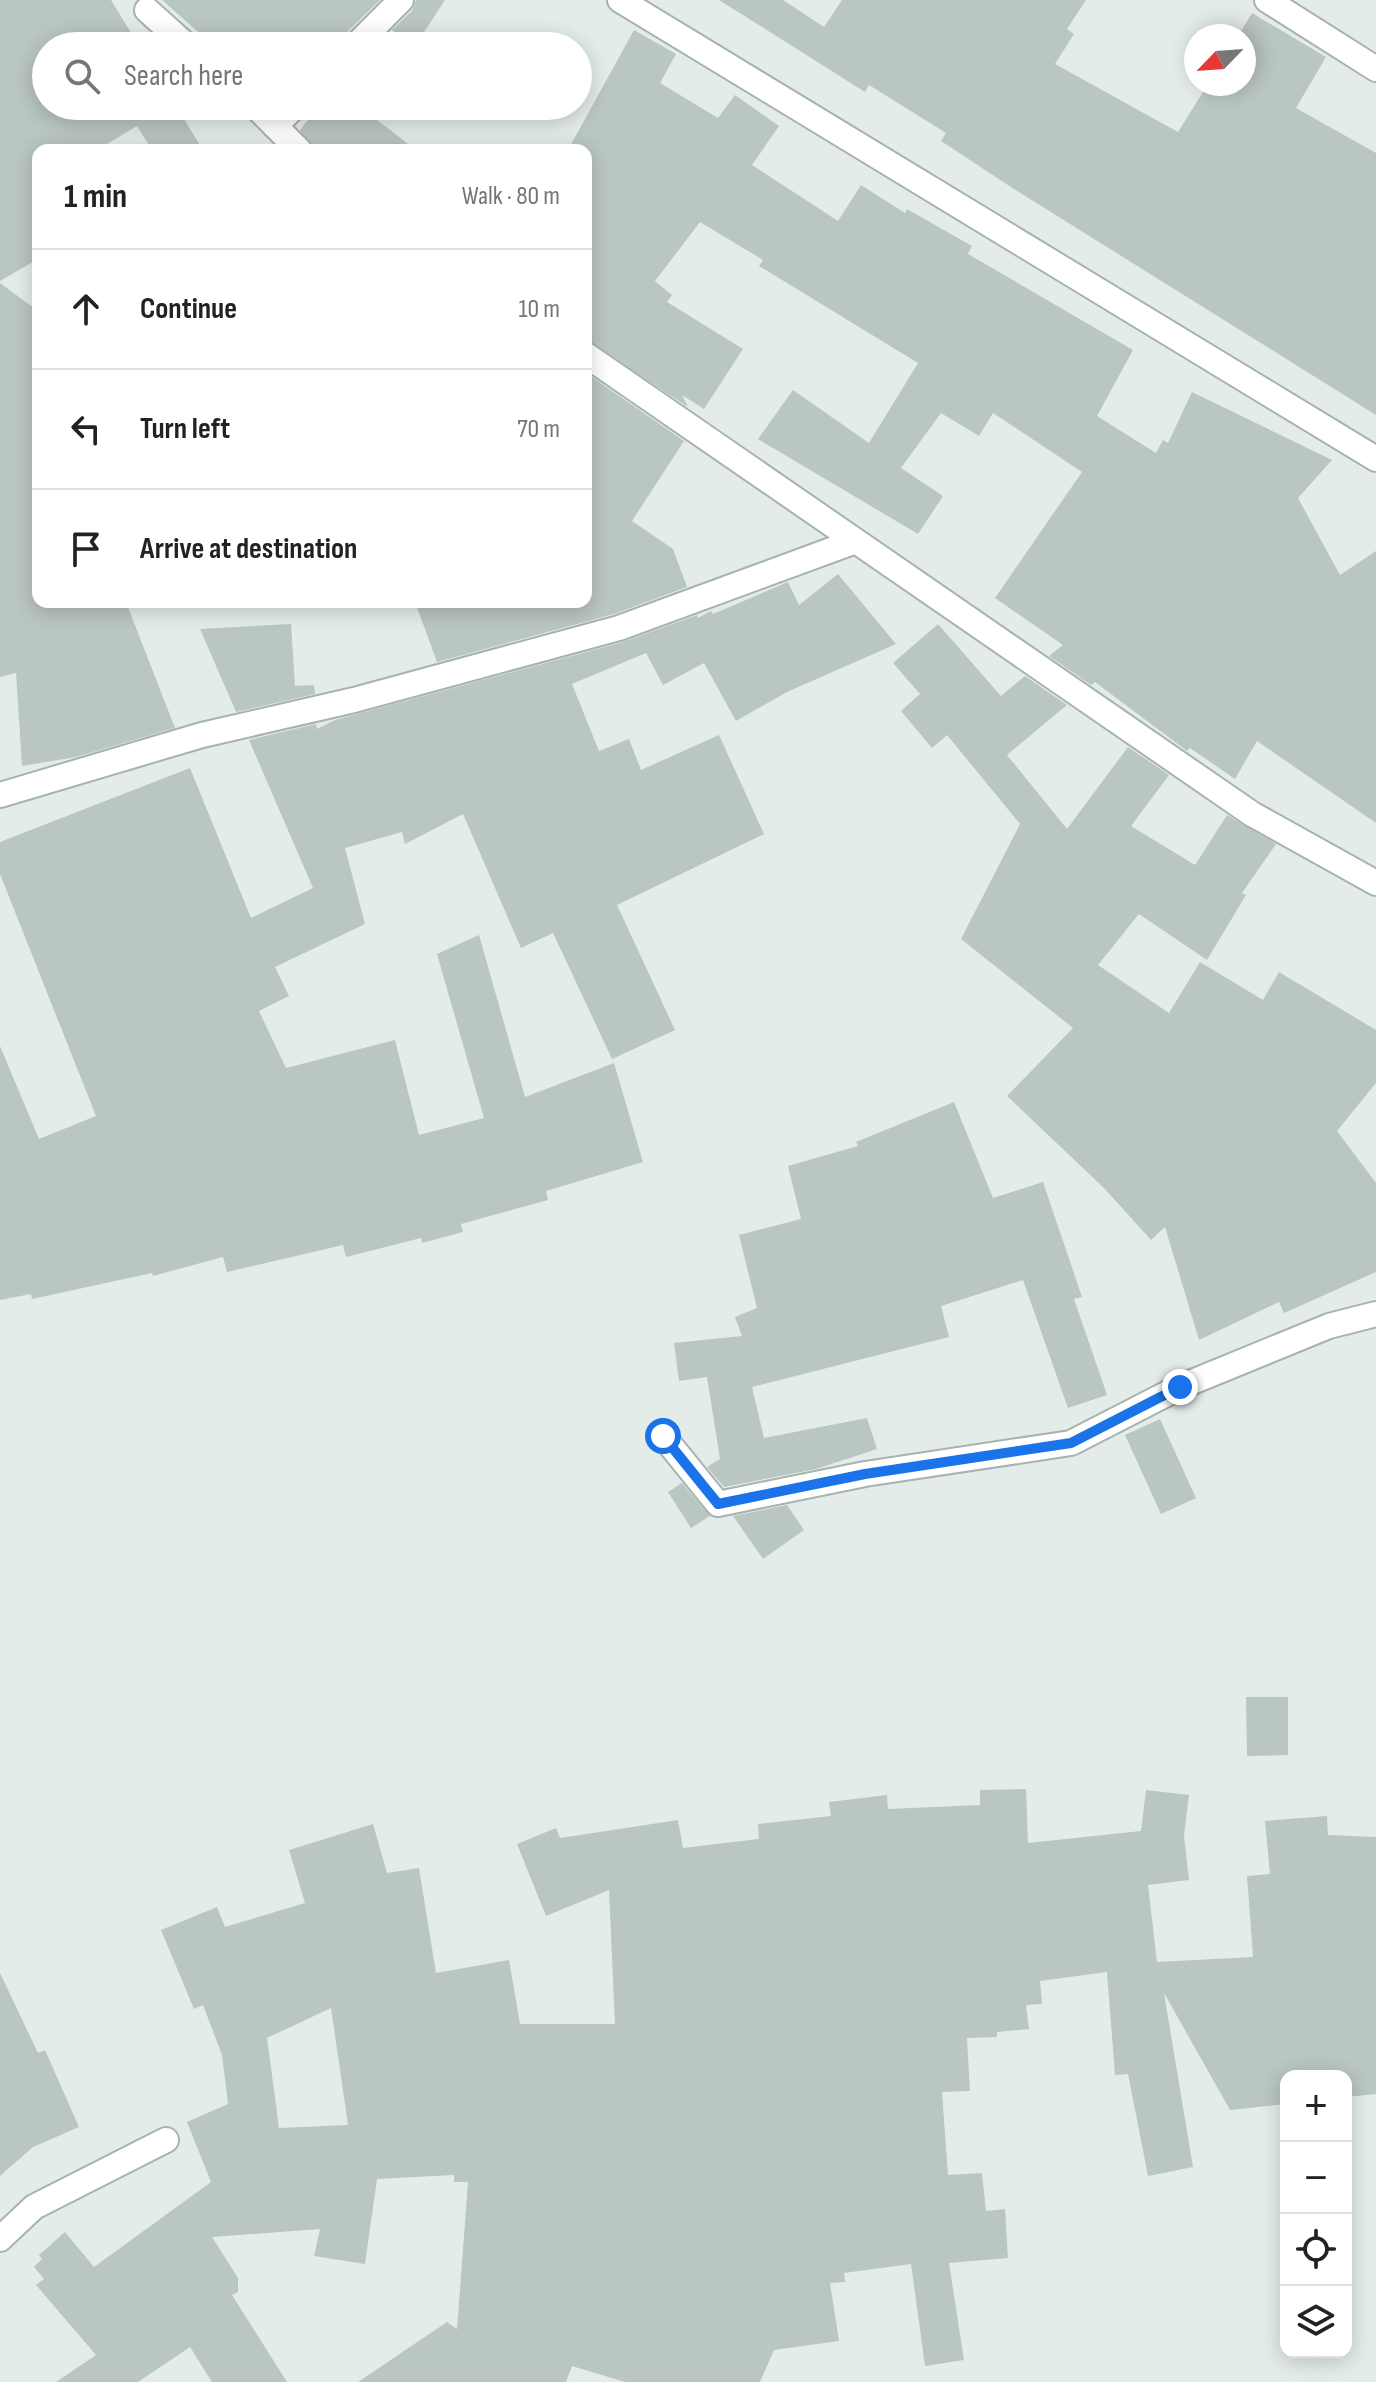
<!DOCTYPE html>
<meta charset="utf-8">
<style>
body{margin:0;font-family:"Sofia Sans Condensed",sans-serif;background:#f2f2f2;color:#222}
.controls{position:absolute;right:24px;bottom:24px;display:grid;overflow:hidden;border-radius:16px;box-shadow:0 4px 20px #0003}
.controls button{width:72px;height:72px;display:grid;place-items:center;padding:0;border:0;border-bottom:2px solid #e0e0e0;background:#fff;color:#222;font:40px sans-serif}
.compass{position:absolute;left:1184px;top:24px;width:72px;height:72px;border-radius:50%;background:#fff;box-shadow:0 4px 20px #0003;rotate:245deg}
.stop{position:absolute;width:24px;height:24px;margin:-18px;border:6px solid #1a73e8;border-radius:50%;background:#fff}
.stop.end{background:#1a73e8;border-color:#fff;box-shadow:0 2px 8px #0008}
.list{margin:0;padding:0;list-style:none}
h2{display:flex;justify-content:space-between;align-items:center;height:104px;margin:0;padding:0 32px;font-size:34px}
h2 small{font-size:26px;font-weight:400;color:#767676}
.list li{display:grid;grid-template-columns:52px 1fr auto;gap:24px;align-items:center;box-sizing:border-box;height:120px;padding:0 32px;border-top:2px solid #e0e0e0}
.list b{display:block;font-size:30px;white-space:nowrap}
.list em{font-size:26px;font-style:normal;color:#767676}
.icon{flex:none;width:44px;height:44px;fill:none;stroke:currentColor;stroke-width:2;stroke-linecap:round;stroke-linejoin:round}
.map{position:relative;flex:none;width:1376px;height:2382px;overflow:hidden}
.search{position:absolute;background:#fff;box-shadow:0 4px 20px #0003;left:32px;top:32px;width:560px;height:88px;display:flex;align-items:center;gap:20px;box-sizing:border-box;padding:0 28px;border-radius:44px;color:#767676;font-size:30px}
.panel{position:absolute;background:#fff;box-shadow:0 4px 20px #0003;left:32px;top:144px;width:560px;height:464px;border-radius:16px}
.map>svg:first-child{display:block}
.building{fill:#bac6c2;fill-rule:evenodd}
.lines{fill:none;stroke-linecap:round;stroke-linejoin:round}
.street-casing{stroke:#a7b3b0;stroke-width:28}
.street{stroke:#fff;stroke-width:24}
.route{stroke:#1a73e8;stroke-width:10}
</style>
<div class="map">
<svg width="1376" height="2382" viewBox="0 0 1376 2382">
<rect width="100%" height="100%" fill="#e4ece9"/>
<g class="building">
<polygon points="0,0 111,0 139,46 46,46 46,106 176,106 203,150 152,150 137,126 97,150 38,150 38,259 0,281"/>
<polygon points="162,0 380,0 344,35 340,46 214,46"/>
<polygon points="416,0 445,0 415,46 392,30 412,11"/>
<polygon points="719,0 783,0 824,27 842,0 1086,0 1067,29 1074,34 1055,64 1178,132 1208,84 1244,84 1244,36 1238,36 1252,13 1326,57 1296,108 1376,153 1376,415 1014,189 941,141 946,133 869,85 865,92"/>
<polygon points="634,30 676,54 660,83 718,118 735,95 779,126 752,165 838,221 861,185 905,213 907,209 972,246 968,254 1133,350 1097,416 1156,453 1163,440 1168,443 1192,392 1332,460 1298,498 1340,575 1376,551 1376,823 1257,741 1235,779 1190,748 1187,751 1095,682 1091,685 1049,656 1063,645 995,598 1082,472 993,413 979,436 941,413 901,468 943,496 918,534 758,439 793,390 869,443 918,363 759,266 763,260 700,222 655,281 672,295 667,302 743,349 704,409 682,395 688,407 586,340 586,150 569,148"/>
<polygon points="319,106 359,106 416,150 314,150 300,130"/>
<polygon points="0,283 38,311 38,602 126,602 175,728 76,757 22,766 16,673 0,677"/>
<polygon points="586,373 684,441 632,521 673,549 687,587 614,614 437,662 415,602 586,602"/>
<polygon points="838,574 896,644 787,692 736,721 704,663 663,685 646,653 572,684 599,751 629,739 641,770 719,735 764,834 617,905 675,1030 612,1059 553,933 521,948 463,814 405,844 402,832 345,848 365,924 275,967 289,996 259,1011 286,1068 395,1040 419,1135 484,1118 437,954 479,935 525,1097 614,1063 643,1162 546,1191 548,1200 461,1224 463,1232 422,1243 421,1238 346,1257 343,1245 227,1272 223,1257 153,1276 152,1273 32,1299 31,1294 0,1300 0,1046 39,1139 96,1116 0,874 0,842 190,768 251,918 313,888 249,740 316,724 317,729 335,720 623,642 697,615 698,618 711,611 713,614 788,582 799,605"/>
<polygon points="291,624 295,686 314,685 315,694 236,712 200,629"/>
<polygon points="938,624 1001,696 1025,676 1067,705 1007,755 1067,829 1128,747 1169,775 1131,826 1195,865 1227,815 1276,844 1242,893 1246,895 1207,960 1139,914 1098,965 1169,1013 1200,962 1263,1000 1279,972 1376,1030 1376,1083 1337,1131 1376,1183 1376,1272 1284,1313 1279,1302 1199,1340 1165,1227 1151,1240 1104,1188 1007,1096 1073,1028 961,939 1020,824 947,735 932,748 901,711 920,694 893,663"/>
<polygon points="954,1102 993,1198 1043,1182 1082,1297 1074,1299 1107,1395 1068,1408 1023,1280 941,1306 949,1337 752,1387 764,1438 867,1418 877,1449 816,1469 724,1487 707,1467 720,1459 707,1377 679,1381 674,1343 742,1336 735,1317 757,1308 739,1235 801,1219 788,1166 858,1146 856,1142"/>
<polygon points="1160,1419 1196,1498 1161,1514 1125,1435"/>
<polygon points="682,1483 710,1516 691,1528 668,1492"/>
<polygon points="787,1505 804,1530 763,1559 733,1516"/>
<polygon points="1246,1697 1288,1697 1288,1755 1247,1756"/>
<path d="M1026,1789L1028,1843L1141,1831L1146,1790L1189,1795L1184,1835L1189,1880L1148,1885L1157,1962L1253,1957L1247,1876L1270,1874L1265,1821L1327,1816L1328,1835L1376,1837V2094L1346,2097V2076H1286V2104L1230,2110L1164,1993L1193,2167L1148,2176L1128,2074L1115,2075L1107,1972L1040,1981L1042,2004L1026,2005L1029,2029L997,2032V2037L967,2038L970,2091L942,2092L948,2175L982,2173L986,2211L1005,2209L1008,2258L949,2263L964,2360L925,2366L911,2264L844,2273L845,2282L830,2283L839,2341L774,2350L760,2382H625L572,2366L566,2382H358L447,2322L457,2329L468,2182H454V2175L377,2179L365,2264L314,2256L320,2229L212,2237L238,2278V2292L232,2295L287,2382H212L190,2347L138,2382H56L96,2355L36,2285L44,2279L34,2267L42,2259L39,2255L65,2232L94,2267L211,2182L187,2122L228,2104L222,2055L203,2005L194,2009L161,1930L217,1907L225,1927L305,1903L289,1850L373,1824L387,1873L419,1868L436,1973L509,1960L520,2024H615L609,1890L546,1916L517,1844L556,1828L560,1838L678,1820L683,1848L759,1839L758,1824L831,1816L829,1802L887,1795L888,1809L980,1805V1790ZM331,2008L348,2125L279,2128L267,2038Z"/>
<polygon points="0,1973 38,2053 45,2050 79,2127 33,2147 0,2176"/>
</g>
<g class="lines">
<g class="street-casing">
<g id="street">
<polyline points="620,0 1376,459"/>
<polyline points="1267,0 1376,69"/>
<polyline points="147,10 187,46"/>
<polyline points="355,46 401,0"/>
<polyline points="255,106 299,150"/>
<polyline points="275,126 295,106"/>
<polyline points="586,355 1252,814 1376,883"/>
<polyline points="0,795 202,735 354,700 619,628 853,542"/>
<polyline points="663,1436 718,1504 865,1474 1071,1443 1180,1387 1329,1326 1376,1314"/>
<polyline points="0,2239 34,2207 166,2140"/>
</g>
</g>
<use href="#street" class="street"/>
</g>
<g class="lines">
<polyline class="route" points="663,1436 718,1504 865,1474 1071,1443 1180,1387"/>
</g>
</svg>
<div class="controls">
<button>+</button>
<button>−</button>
<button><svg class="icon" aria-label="locate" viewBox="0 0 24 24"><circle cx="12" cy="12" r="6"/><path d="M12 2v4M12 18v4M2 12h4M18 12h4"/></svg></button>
<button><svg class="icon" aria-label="layers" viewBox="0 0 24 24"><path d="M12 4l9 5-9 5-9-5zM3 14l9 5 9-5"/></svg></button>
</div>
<svg class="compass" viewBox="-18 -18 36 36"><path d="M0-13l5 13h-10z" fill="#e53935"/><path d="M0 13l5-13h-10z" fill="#767676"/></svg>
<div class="stop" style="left:663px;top:1436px"></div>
<div class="stop end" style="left:1180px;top:1387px"></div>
<div class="search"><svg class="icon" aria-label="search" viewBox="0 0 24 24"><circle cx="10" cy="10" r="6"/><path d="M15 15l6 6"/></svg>Search here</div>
<section class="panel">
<h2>1 min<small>Walk · 80 m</small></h2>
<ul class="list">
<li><svg class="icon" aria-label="ahead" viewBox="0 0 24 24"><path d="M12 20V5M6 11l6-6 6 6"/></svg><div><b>Continue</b></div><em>10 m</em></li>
<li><svg class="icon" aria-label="left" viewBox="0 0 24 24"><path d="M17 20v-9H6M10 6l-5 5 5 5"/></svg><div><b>Turn left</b></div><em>70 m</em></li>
<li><svg class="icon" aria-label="arrive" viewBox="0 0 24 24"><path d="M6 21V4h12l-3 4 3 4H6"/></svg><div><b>Arrive at destination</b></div></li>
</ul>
</section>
</div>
